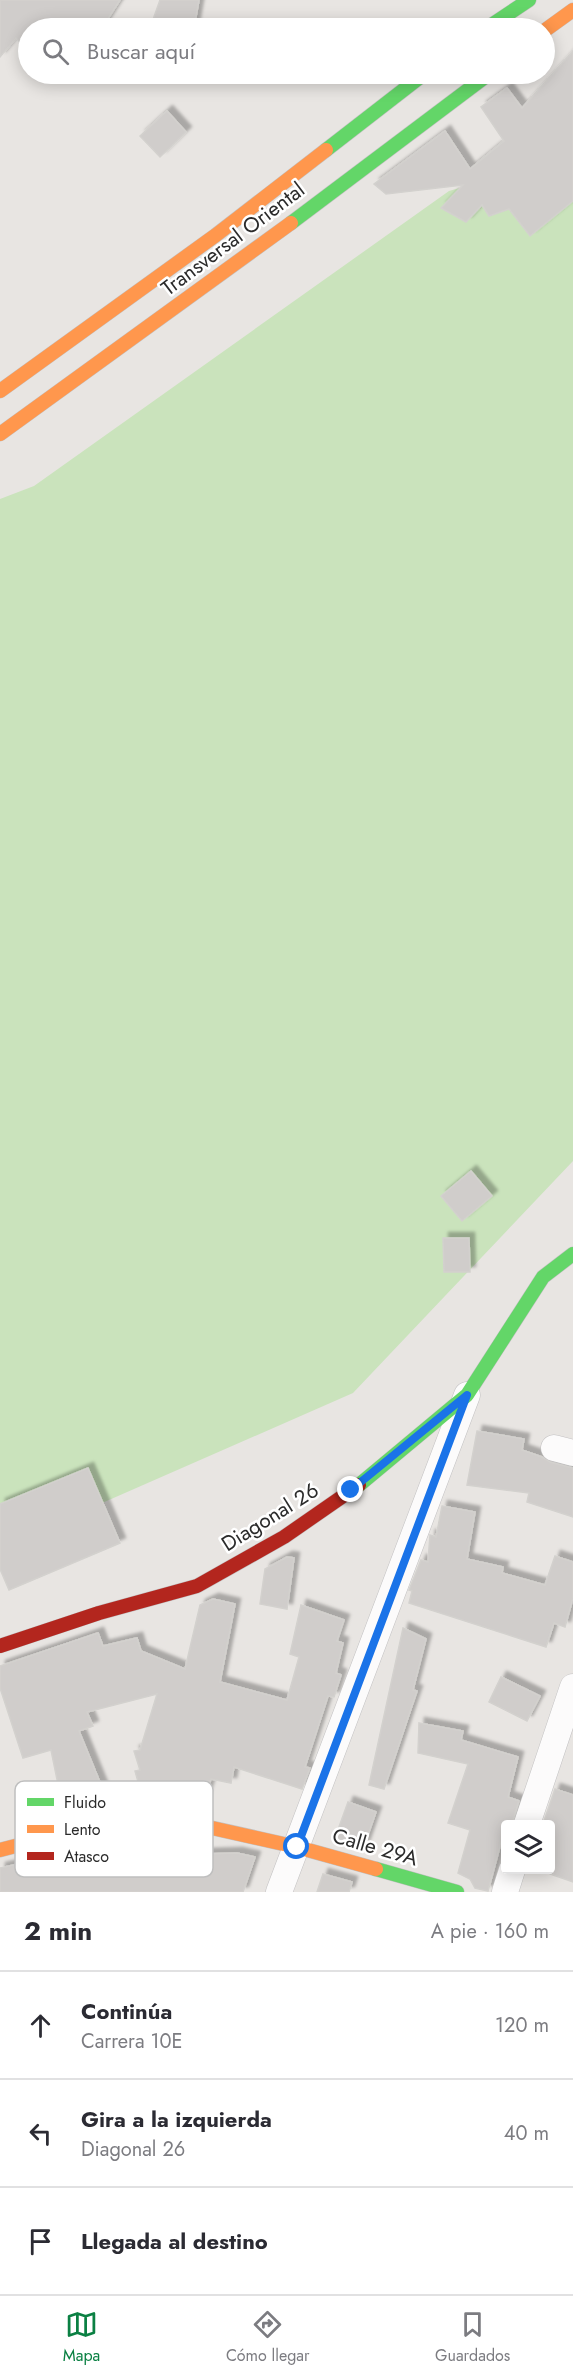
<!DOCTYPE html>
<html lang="es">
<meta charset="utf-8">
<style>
body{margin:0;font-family:Jost,sans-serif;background:#f2f2f3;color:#2b2b33}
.controls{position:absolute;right:18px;bottom:18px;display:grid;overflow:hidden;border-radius:6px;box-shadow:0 3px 15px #0003}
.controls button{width:54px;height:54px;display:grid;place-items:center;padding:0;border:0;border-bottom:2px solid #e1e1e2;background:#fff;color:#2b2b33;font:30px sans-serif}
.stop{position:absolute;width:18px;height:18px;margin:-14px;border:4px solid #1a73e8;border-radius:50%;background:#fff}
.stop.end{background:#1a73e8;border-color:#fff;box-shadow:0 2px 6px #0008}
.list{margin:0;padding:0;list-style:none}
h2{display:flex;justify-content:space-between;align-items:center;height:78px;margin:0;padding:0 24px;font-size:26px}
h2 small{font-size:20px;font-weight:400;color:#7c7c81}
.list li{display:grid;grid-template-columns:39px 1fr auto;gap:18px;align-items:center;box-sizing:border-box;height:108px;padding:0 24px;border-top:2px solid #e1e1e2}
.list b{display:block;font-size:22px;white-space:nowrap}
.list p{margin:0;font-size:20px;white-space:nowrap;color:#7c7c81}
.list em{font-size:20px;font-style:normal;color:#7c7c81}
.icon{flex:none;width:33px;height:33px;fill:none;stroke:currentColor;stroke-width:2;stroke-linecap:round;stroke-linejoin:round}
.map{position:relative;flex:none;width:573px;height:1892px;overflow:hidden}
.search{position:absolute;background:#fff;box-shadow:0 3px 15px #0003;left:18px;right:18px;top:18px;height:66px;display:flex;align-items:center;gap:15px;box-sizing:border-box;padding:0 21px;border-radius:33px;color:#7c7c81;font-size:22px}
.sheet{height:402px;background:#fff}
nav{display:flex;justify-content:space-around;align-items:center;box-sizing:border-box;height:84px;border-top:2px solid #e1e1e2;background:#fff;font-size:16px;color:#7c7c81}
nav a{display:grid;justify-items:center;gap:3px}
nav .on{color:#0b8043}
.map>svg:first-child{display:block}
.green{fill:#cae3bc}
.building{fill:#d0cdcb;stroke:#d3d1ce;stroke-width:1.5;filter:url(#shadow)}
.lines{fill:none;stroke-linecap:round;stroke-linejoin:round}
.street-casing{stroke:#c2c1c2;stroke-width:27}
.fast-casing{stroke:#c2c1c2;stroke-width:15}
.slow-casing{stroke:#c2c1c2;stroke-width:15}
.jam-casing{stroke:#c2c1c2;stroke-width:15}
.street{stroke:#fcfbfb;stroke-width:26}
.fast{stroke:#63d668;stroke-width:14}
.slow{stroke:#ff974d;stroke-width:14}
.jam{stroke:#b3261e;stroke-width:14}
.route{stroke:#1a73e8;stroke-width:8}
.labels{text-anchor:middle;stroke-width:5;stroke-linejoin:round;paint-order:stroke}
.street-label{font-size:21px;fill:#2b2b2b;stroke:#fff}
.key{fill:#fff;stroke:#bfbfbf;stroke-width:1.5}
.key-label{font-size:16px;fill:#2b2b2b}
</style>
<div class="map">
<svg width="573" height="1892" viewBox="0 0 573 1892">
<defs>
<filter id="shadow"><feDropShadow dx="5.5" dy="-5.5" stdDeviation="1.5" flood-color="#0004"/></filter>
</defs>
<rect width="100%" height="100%" fill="#e8e5e2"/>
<polygon class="green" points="573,155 573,1161 353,1393 77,1514 0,1512 0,499 34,486 449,191"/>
<g class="building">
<polygon points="0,0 120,0 102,28 28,28 19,41 16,38 0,57"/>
<polygon points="160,0 199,0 194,28 150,28"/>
<polygon points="573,51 573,201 530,236 509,209 489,216 482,205 466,222 441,208 463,185 386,194 374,184 445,131 470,169 504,141 481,107 507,88 522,108"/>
<polygon points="167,111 186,132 160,157 140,136"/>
<polygon points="471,1171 492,1196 462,1221 441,1196"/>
<polygon points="443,1238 469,1238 470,1272 444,1272"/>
<polygon points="477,1431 524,1439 522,1450 542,1457 550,1462 573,1468 573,1517 527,1502 529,1493 467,1485"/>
<polygon points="88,1468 120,1543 9,1590 0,1569 0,1504"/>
<polygon points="442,1506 475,1512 467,1559 503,1567 502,1573 545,1585 555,1556 573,1562 573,1598 565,1627 554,1623 546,1647 409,1603 412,1591 409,1590 421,1560 428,1562 430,1535 436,1537"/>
<polygon points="287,1557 294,1558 287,1609 260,1604 265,1569"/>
<polygon points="213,1599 235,1604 220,1682 287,1700 299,1657 290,1654 301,1605 344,1620 337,1641 343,1643 336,1673 341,1675 334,1697 328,1696 305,1767 310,1768 302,1789 234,1767 231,1783 211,1779 202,1807 167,1797 144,1803 135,1771 140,1770 134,1751 140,1750 157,1694 87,1712 93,1726 79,1731 106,1797 62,1804 51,1750 23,1758 0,1688 0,1666 98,1633 103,1646 137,1638 141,1651 185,1669 200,1605"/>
<polygon points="403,1628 426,1639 413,1690 417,1691 384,1789 369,1785"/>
<polygon points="501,1677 540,1696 527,1721 489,1702"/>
<polygon points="419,1723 463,1731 461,1740 518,1757 508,1797 519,1801 512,1824 506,1824 488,1891 475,1888 470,1879 458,1873 470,1830 448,1823 468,1764 418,1753"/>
<polygon points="555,1789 573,1795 573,1882 550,1874 550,1824 543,1824"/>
<polygon points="348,1802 376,1812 364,1846 335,1838"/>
<polygon points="237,1853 255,1857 243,1892 0,1892 0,1868 40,1859"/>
<polygon points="323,1874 352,1882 349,1892 317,1892"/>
</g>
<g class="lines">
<g class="street-casing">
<g id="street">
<polyline points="554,1448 573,1453"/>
<polyline points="527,1824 573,1687"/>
<polyline points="279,1892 467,1395"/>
<polyline points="505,1892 512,1870"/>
</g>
</g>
<g class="fast-casing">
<g id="fast">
<polyline points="487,28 529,0"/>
<polyline points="326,150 424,74"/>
<polyline points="291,223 489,74"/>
<polyline points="359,1485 467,1395 543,1277 573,1254"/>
<polyline points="376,1869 457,1892"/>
</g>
</g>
<g class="slow-casing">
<g id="slow">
<polyline points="544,31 573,10"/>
<polyline points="0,391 216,235 326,150"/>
<polyline points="0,434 291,223"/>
<polyline points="0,1850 58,1835 123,1823 181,1821 297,1847 376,1869"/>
</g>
</g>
<g class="jam-casing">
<polyline id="jam" points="0,1646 99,1613 197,1586 284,1537 359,1485"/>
</g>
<use href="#street" class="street"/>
<use href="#fast" class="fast"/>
<use href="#slow" class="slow"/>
<use href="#jam" class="jam"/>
</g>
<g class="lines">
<polyline class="route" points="297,1847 467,1395 351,1490"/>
</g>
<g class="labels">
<g class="street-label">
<text transform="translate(233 239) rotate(-37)" y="7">Transversal Oriental</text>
<text transform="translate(270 1517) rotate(-32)" y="7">Diagonal 26</text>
<text transform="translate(375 1847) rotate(16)" y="7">Calle 29A</text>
</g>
</g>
<rect x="15" y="1781" width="198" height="96" rx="9" class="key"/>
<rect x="27" y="1798" width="27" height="8" fill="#63d668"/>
<rect x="27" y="1825" width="27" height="8" fill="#ff974d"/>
<rect x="27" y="1852" width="27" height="8" fill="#b3261e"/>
<g class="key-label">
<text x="64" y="1808">Fluido</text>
<text x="64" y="1835">Lento</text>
<text x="64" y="1862">Atasco</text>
</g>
</svg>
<div class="controls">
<button><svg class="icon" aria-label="layers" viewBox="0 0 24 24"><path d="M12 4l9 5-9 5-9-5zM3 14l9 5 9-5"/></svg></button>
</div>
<div class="stop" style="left:297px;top:1847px"></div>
<div class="stop end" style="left:351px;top:1490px"></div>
<div class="search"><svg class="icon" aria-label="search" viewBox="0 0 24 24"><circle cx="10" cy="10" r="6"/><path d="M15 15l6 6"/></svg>Buscar aquí</div>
</div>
<section class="sheet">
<h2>2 min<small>A pie · 160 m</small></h2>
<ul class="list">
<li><svg class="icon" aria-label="ahead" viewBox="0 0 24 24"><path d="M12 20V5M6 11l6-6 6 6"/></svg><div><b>Continúa</b><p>Carrera 10E</p></div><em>120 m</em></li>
<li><svg class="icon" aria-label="left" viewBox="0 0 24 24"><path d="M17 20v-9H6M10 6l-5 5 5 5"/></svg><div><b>Gira a la izquierda</b><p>Diagonal 26</p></div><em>40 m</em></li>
<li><svg class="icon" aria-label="arrive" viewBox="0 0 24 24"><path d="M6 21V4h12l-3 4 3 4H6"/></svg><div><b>Llegada al destino</b></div></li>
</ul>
</section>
<nav>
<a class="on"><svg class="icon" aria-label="map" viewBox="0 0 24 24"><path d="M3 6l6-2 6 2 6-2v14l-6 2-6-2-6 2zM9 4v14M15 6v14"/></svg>Mapa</a>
<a><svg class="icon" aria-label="directions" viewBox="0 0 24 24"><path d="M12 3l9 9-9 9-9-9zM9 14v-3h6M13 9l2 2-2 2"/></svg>Cómo llegar</a>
<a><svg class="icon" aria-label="saved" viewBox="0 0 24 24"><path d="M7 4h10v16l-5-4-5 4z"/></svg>Guardados</a>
</nav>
